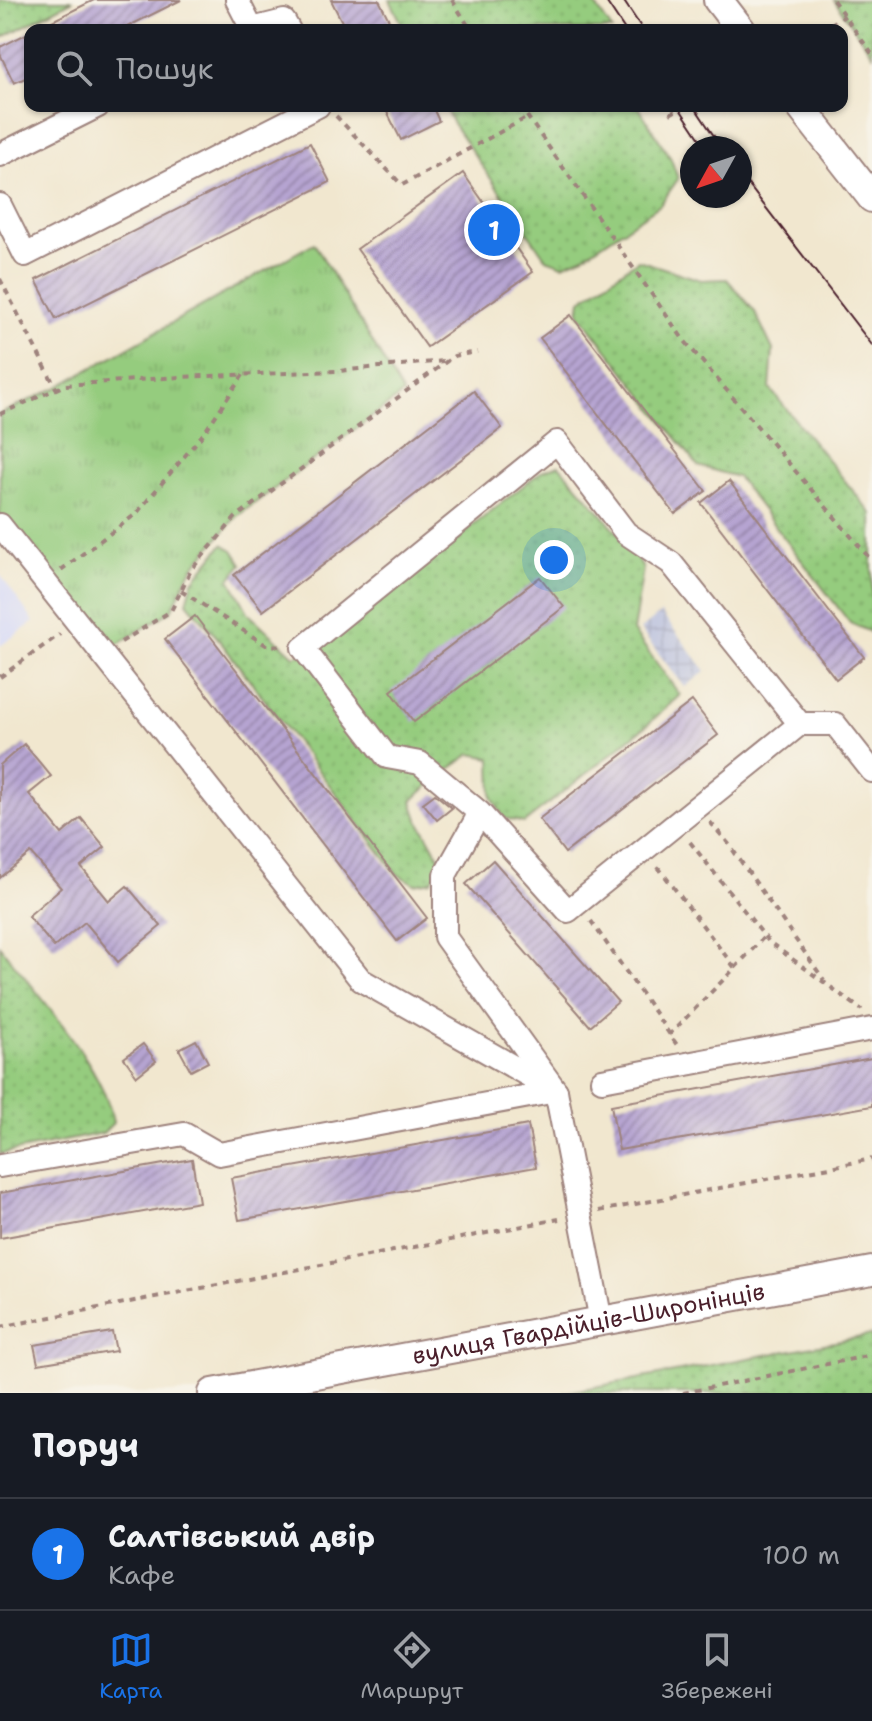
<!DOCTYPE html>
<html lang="uk">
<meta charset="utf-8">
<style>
body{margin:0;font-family:"Shantell Sans",sans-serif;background:#20242c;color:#f1f3f6}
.compass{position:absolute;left:680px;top:136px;width:72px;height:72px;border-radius:50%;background:#171b24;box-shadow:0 2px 6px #0004;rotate:230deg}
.you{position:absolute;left:554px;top:560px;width:28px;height:28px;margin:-20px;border:6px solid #fff;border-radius:50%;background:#1a73e8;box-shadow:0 0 0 12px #1a73e833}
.badge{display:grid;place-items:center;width:52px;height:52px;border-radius:50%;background:#1a73e8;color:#fff;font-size:26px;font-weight:700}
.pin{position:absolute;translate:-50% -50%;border:4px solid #fff;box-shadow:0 2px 8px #0006}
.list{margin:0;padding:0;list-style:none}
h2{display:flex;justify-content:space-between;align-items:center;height:104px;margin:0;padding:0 32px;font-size:34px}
h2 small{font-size:26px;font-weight:400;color:#9ea1a6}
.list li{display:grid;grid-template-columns:52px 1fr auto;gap:24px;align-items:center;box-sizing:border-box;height:112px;padding:0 32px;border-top:2px solid #363941}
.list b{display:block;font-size:30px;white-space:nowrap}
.list p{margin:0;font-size:26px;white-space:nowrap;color:#9ea1a6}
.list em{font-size:26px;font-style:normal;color:#9ea1a6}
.icon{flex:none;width:44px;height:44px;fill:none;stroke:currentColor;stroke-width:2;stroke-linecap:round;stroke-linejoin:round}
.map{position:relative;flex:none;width:872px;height:1393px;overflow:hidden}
.search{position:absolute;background:#171b24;box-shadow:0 2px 6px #0004;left:24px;right:24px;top:24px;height:88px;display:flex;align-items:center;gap:20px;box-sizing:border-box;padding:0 28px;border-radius:16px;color:#9ea1a6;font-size:30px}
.sheet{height:216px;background:#171b24}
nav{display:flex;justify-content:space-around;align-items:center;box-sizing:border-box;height:112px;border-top:2px solid #363941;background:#171b24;font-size:22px;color:#9ea1a6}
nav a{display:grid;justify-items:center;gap:4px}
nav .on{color:#1a73e8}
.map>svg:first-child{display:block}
.built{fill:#d4d8f9}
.industrial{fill:url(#industrial-grid)}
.park{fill:url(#park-tufts);stroke:#707654;stroke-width:2}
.garden{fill:url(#garden-dots);stroke:#707654;stroke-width:2}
.building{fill:url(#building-hatch)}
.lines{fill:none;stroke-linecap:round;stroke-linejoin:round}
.minor-casing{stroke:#9e837d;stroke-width:26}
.major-casing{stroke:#9e837d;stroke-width:32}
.path{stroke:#9e837d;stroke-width:4;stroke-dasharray:6 6;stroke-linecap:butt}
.minor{stroke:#fff;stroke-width:22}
.major{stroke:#fff;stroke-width:28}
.tram{stroke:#4a1f2b;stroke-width:2}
.labels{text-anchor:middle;stroke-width:6;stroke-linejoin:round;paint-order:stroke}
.street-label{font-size:24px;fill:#4a1f2b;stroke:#f7f3e8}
</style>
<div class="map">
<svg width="872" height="1393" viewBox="0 0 872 1393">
<defs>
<pattern id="industrial-grid" width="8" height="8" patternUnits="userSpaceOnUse" patternTransform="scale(2)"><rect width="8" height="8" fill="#bdc3de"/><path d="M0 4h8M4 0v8" fill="none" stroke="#a4a7bf"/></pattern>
<pattern id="park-tufts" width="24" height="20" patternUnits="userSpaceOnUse" patternTransform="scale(2)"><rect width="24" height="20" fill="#95cc7e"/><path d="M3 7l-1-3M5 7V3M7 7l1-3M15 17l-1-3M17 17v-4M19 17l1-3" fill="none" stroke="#82af6d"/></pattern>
<pattern id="garden-dots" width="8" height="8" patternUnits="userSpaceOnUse" patternTransform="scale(2)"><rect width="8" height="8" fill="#95cc7e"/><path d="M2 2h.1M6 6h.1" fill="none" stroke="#82af6d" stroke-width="1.8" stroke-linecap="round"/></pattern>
<pattern id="building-hatch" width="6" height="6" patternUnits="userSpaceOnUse" patternTransform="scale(2)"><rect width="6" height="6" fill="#b6a4d1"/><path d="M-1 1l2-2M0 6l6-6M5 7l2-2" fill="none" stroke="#9685aa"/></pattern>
</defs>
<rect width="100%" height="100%" fill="#f7f3e8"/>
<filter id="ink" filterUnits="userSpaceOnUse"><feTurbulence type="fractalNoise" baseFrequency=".0125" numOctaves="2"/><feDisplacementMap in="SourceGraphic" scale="16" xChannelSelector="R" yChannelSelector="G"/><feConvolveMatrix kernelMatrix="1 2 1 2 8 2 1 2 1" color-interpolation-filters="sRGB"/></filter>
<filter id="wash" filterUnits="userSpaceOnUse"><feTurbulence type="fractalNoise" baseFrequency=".006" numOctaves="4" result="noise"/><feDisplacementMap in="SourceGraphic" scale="32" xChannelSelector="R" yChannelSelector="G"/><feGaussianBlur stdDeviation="1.8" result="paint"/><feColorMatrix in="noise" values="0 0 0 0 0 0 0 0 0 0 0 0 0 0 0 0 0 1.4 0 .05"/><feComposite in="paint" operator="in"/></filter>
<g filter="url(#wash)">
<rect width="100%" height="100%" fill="#f1e7cf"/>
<polygon class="built" points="0,574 34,622 0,646"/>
<polygon class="industrial" points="661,613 706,671 685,687 640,630"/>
<polygon class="park" points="314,243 403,394 236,517 191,570 171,611 102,654 0,525 0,414 56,388"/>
<g class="garden">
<polygon points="0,0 73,0 0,39"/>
<polygon points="390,0 592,0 612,30 405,30"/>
<polygon points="834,0 872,0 872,54"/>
<polygon points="444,106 638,106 671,159 678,179 660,205 584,256 563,265 546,259 452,122"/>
<polygon points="638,260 701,280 727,279 755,312 773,350 770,389 872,514 872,633 850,623 737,477 698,466 579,313 581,300"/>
<path d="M559,465L634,551L643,569L633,631L680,695L646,726L524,823L504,818L492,797L491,758L471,754C450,768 430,783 412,801L418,819L443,864L431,881L415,884L397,874L216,636L187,602L193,581L223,544L233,550L242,564L230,579L249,614L294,656L315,650L542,471Z"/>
<path d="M0,946C34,990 106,1068 113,1123L103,1133L0,1154Z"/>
<polygon points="872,1335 872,1393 563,1393"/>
</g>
<g id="blocks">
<g class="building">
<polygon points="94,0 181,0 121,30 34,30"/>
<polygon points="331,0 379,0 394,30 346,30"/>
<polygon points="30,32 30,76 14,83 0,54 0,47"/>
<polygon points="384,106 432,106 439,121 401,140"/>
<polygon points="310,143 330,182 56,319 36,280"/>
<polygon points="463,173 533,272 427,347 357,249"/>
<polygon points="571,315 706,491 675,514 540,338"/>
<polygon points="474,391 502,428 263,611 234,575"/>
<polygon points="729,481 864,657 836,679 701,503"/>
<polygon points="540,577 564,607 414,722 391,691"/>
<polygon points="195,616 427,918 397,941 165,639"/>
<polygon points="692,701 718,735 565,853 539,819"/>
<polygon points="24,744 51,776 29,794 62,834 81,818 105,847 81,867 109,901 127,886 161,926 118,962 85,922 54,947 28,916 61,888 31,853 0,878 0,765"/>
<polygon points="435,794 452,808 437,820 423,803"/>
<polygon points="493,860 618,1002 590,1026 466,884"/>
<polygon points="196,1040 208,1062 191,1071 179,1049"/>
<polygon points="143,1044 156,1061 137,1076 124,1058"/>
<polygon points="872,1058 872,1106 619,1150 611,1105"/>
<polygon points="528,1125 536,1167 239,1220 231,1178"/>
<polygon points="192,1159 199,1202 0,1238 0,1193"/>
<polygon points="112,1332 116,1351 38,1364 34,1345"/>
</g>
</g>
</g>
<g filter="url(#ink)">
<use href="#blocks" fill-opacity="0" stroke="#9e837d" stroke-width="2"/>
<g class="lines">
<g class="minor-casing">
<g id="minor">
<polyline points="237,0 252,29 250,30"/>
<polyline points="252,29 284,21 289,30"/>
<polyline points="0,155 98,106"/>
<polyline points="0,205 25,255 318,106"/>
<polyline points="0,525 361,980 556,1091 445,937 445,875 480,813 420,763 387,757 303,648 557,442 626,533 671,563 800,724 568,911 480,813"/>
<polyline points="800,724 835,724 872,771"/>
<polyline points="602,1080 872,1029"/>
<polyline points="0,1166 184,1134 219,1154 556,1091 601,1321"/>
</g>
</g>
<g class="major-casing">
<g id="major">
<polyline points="718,0 741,30"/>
<polyline points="800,106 872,198"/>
<path id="s1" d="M213,1393L872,1271"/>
</g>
</g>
<g class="path">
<polyline points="452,0 471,30"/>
<polyline points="833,0 872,54"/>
<polyline points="820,30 845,16"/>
<polyline points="520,106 683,339 872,561"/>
<polyline points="670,114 684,106"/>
<polyline points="336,116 402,185 528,117"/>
<polyline points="0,279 56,388"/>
<polyline points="0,414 65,385 180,377 338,371 444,361"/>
<polyline points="61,570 136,514 204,433 243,375"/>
<polyline points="181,591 266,645 283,646"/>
<polyline points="121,642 171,611 191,570 236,517 454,356 477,352"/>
<polyline points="0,677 60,634"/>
<polyline points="710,822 728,843 824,980"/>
<polyline points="690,842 769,942 862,1010"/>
<polyline points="658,867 735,968 669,1035"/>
<polyline points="591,921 677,1045"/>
<polyline points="735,968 763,938"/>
<polyline points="599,1211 872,1159"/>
<polyline points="0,1327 559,1219"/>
<polyline points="683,1393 872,1355"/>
</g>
<use href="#minor" class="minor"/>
<use href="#major" class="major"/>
<g class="tram">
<polyline points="605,0 625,30"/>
<polyline points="623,0 643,30"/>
<polyline points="678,106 706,148"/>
<polyline points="694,106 722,148"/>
<polyline points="740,174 872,345"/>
</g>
</g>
</g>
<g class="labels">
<g class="street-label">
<text dy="8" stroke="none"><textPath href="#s1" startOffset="382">вулиця Гвардійців-Широнінців</textPath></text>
</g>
</g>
</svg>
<svg class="compass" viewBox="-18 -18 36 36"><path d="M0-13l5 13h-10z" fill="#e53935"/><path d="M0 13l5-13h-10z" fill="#9ea1a6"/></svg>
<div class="you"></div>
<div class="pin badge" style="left:494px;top:230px">1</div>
<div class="search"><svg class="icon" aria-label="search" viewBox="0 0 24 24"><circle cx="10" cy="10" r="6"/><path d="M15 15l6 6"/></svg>Пошук</div>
</div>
<section class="sheet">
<h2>Поруч<small></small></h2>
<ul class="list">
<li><span class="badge">1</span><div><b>Салтівський двір</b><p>Кафе</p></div><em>100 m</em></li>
</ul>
</section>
<nav>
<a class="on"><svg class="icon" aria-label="map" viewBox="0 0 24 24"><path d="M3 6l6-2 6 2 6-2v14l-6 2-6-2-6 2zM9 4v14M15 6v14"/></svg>Карта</a>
<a><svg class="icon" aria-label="directions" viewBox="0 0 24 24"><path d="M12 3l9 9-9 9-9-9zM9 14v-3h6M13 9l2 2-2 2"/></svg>Маршрут</a>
<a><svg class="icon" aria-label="saved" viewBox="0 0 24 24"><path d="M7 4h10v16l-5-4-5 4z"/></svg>Збережені</a>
</nav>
